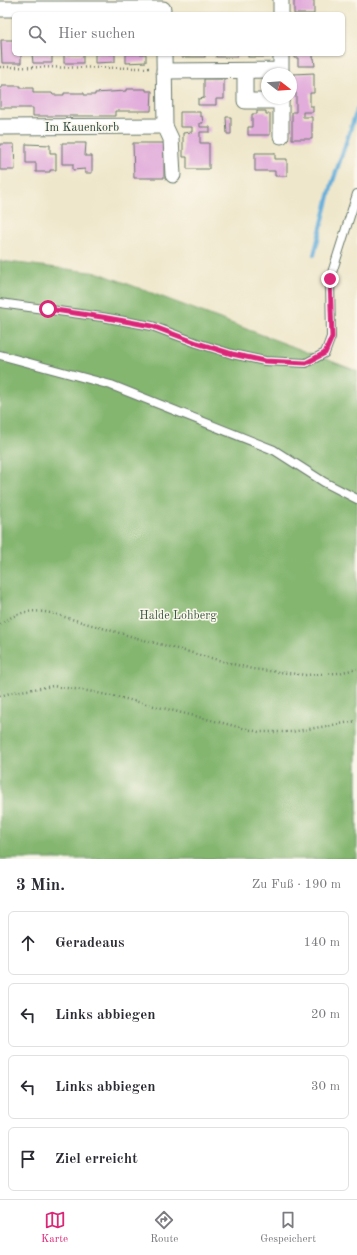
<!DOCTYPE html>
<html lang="de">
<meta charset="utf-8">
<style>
body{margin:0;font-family:"Old Standard TT",serif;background:#f2f2f3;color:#2b2b33}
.compass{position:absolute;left:261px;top:68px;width:36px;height:36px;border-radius:50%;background:#fff;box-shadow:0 1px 3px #0004;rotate:107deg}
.stop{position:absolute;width:12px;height:12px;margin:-9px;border:3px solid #db2777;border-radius:50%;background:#fff}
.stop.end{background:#db2777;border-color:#fff;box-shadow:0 1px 4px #0008}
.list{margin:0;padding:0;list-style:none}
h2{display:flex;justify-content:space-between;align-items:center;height:52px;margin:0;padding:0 16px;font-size:17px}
h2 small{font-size:13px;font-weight:400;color:#7c7c81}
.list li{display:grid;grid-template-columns:26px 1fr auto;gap:12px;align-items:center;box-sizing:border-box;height:64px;margin:0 8px 8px;padding:0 8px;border:1px solid #e1e1e2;border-radius:6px}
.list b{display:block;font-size:15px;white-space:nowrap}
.list em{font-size:13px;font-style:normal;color:#7c7c81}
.icon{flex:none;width:22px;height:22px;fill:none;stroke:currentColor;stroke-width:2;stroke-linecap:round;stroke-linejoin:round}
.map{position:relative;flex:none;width:357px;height:859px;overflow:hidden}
.search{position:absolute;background:#fff;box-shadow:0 1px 3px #0004;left:12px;right:12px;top:12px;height:44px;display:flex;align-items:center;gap:10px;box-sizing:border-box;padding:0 14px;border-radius:6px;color:#7c7c81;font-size:15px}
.sheet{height:340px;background:#fff}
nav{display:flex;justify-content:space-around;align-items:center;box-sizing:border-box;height:56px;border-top:1px solid #e1e1e2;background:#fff;font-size:11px;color:#7c7c81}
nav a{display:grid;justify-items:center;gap:2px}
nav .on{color:#db2777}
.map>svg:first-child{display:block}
.forest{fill:#84b670;stroke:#527a52}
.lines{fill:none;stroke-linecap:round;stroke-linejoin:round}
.stream{stroke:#62adda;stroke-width:4}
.building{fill:#e2acdb}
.lane-casing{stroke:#687869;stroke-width:10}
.street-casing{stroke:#687869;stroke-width:17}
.path{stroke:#687869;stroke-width:2.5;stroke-dasharray:1 3;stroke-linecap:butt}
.lane{stroke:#fff;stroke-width:8}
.street{stroke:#fff;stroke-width:15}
.route{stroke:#db2777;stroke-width:5}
.labels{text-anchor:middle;stroke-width:3;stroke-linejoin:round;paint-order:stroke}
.street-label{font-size:12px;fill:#1f3d34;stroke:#fbf7ec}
.park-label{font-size:12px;fill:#3a5b44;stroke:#fbf7ec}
</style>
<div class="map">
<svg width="357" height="859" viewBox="0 0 357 859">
<rect width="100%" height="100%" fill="#fbf7ec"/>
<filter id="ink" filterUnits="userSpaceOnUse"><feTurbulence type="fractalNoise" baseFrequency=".025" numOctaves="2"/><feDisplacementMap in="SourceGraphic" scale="8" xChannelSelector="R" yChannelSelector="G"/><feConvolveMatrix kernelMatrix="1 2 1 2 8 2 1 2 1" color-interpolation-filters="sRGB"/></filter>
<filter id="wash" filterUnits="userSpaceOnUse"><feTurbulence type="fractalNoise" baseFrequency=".012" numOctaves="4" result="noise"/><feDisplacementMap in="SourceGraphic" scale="16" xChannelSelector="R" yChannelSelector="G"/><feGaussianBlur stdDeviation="0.9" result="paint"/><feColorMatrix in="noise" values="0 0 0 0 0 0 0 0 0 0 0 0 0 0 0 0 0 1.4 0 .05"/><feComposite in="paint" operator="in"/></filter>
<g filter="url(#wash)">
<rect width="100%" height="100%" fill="#efe7cb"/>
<polygon class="forest" points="0,261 99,273 357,371 357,859 0,859"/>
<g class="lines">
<polyline class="stream" points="314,255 332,184 357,110"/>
</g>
<g id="blocks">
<g class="building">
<rect x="294" y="0" width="20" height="14"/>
<polygon points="1,40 14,40 14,54 21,54 21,63 2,63"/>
<polygon points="32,54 52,54 52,63 33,63"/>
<rect x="64" y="54" width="19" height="9"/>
<polygon points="95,54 115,54 115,62 95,63"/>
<polygon points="126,54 146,54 146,62 126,63"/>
<rect x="182" y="54" width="23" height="3"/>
<rect x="216" y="54" width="21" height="3"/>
<rect x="248" y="54" width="21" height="3"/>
<polygon points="294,54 313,54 313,58 314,58 315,66 298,66 298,58 294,58"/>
<polygon points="314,73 314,93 310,93 310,106 313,106 313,112 303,112 303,117 312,117 312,139 292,139 292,112 296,112 296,93 293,93 293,74"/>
<polygon points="204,79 224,79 224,99 216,99 216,105 198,105 198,99 204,98"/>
<polygon points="2,86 21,86 21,88 33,88 33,93 52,93 53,95 64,95 64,93 84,93 84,95 95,95 95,93 126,91 126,89 146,89 146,91 152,91 151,111 115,111 115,116 33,116 33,108 0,108 0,88 2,88"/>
<polygon points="257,111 266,111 266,114 270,114 270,135 248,135 248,127 252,127 252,114 257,114"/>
<polygon points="180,112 200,112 200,116 202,116 203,123 200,123 200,127 210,127 210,132 200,132 200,143 209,143 209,169 187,169 187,157 183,157 183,133 192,132 192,127 180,127"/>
<polygon points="226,117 231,117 231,134 227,134"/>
<polygon points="62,143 86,143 85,156 92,156 92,173 85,173 85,169 73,170 73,164 62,164"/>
<polygon points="133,143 164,143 164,178 134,178"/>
<polygon points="0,144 14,144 15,170 0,170"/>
<polygon points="26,144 50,145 50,153 56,153 56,170 50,170 50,172 36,172 36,163 26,163"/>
<polygon points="255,153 275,153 275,159 287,159 287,176 275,176 275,171 255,171"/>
</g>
</g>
</g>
<g filter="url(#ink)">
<use href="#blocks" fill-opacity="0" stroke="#687869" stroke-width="1"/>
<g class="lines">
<g class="lane-casing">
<g id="lane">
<polyline points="0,303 102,317 152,326 197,343 232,354 265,361 306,363 325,353 331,337 330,279 357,194"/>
<polyline points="0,355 111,385 274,450 324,482 357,499"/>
</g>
</g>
<g class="street-casing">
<g id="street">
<polyline points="281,0 281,14"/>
<polyline points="0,9 163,9"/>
<polyline points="164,54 165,126 171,139 173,175"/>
<polyline points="164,71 281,70 281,54"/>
<polyline points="245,71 245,101 281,101"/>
<polyline points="281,98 281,136"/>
<polyline points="0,127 165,126"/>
</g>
</g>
<g class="path">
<polyline points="0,67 151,68"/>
<path d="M0,624C18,612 29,609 51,613L140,639L252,669L306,675L338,673L357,669"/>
<polyline points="0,696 14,692 53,686 88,691 126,699 259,732 291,732 357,721"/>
</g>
<use href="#lane" class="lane"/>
<use href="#street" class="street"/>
</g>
</g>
<g class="lines" filter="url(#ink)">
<polyline class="route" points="48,309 102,317 152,326 197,343 232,354 265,361 306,363 325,353 332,337 330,279"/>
</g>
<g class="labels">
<g class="street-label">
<text x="82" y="131">Im Kauenkorb</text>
</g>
<g class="park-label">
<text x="178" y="619">Halde Lohberg</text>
</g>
</g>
</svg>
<svg class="compass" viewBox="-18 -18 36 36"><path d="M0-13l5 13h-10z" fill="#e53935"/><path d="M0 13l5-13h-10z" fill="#7c7c81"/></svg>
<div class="stop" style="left:48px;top:309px"></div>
<div class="stop end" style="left:330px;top:279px"></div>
<div class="search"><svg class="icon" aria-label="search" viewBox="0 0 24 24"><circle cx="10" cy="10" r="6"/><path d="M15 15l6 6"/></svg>Hier suchen</div>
</div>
<section class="sheet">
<h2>3 Min.<small>Zu Fuß · 190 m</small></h2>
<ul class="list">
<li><svg class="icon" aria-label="ahead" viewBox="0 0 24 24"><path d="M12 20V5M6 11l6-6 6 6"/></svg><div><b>Geradeaus</b></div><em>140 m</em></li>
<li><svg class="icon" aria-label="left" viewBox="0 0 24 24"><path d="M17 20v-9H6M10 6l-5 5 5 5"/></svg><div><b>Links abbiegen</b></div><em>20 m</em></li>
<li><svg class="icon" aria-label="left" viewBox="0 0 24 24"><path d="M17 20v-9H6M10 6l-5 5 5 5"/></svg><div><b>Links abbiegen</b></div><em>30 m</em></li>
<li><svg class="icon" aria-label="arrive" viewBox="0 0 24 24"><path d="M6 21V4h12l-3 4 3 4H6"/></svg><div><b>Ziel erreicht</b></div></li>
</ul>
</section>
<nav>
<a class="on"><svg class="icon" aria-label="map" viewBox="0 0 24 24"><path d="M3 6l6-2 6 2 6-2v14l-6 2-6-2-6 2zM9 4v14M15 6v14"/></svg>Karte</a>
<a><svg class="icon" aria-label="directions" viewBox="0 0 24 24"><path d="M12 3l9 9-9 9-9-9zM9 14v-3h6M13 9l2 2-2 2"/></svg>Route</a>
<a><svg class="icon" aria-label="saved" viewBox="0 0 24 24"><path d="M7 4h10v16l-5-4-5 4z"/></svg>Gespeichert</a>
</nav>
